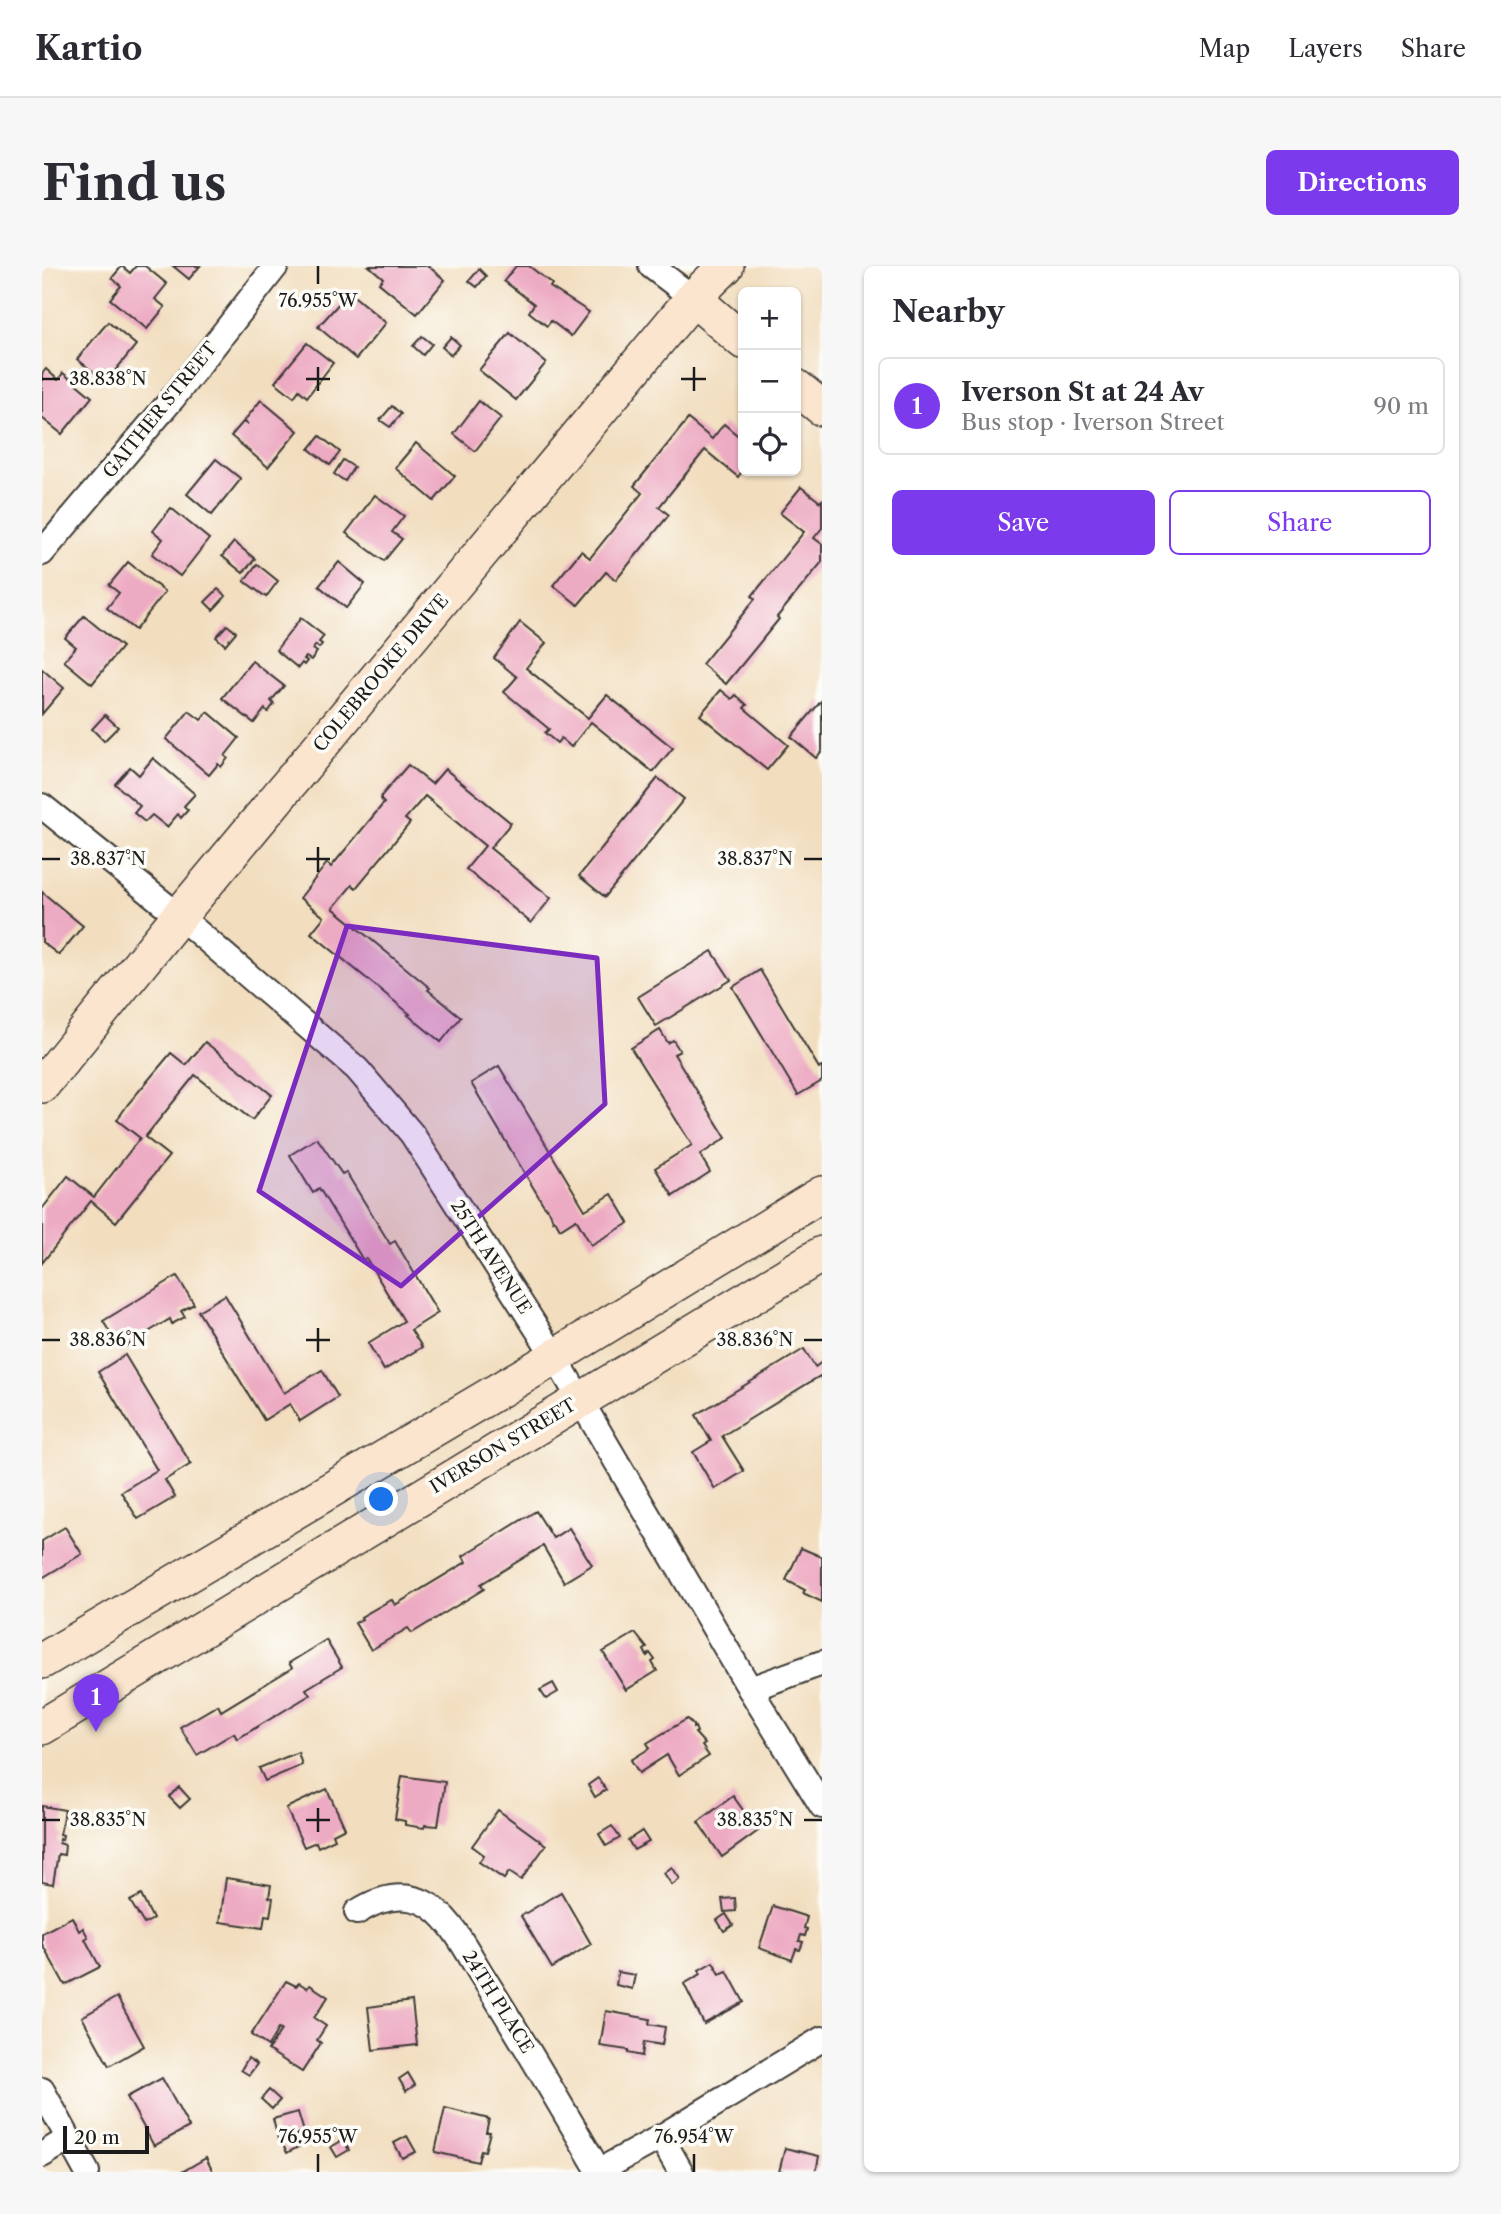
<!DOCTYPE html>
<meta charset="utf-8">
<style>
body{margin:0;font-family:"Libre Caslon Text",serif;background:#f7f7f7;color:#2b2b33}
.controls{position:absolute;right:21px;top:21px;display:grid;overflow:hidden;border-radius:10px;box-shadow:0 2px 5px #0004}
.controls button{width:63px;height:63px;display:grid;place-items:center;padding:0;border:0;border-bottom:2px solid #e1e1e2;background:#fff;color:#2b2b33;font:35px sans-serif}
.scale{position:absolute;left:21px;bottom:18px;width:86px;box-sizing:border-box;padding-left:7px;border:4px solid #1c1c1c;border-top:0;font-size:19px;line-height:24px;white-space:nowrap;color:#1c1c1c;-webkit-text-stroke:5px #fdfcf7;paint-order:stroke}
.you{position:absolute;left:340px;top:1234px;width:24px;height:24px;margin:-18px;border:5px solid #fff;border-radius:50%;background:#1a73e8;box-shadow:0 0 0 10px #1a73e833}
.badge{display:grid;place-items:center;width:46px;height:46px;border-radius:50%;background:#7c3aed;color:#fff;font-size:23px;font-weight:700}
.pin{position:absolute;translate:-50% -58px;filter:drop-shadow(0 2px 4px #0008)}
.pin::after{content:'';position:absolute;top:37px;width:24px;height:21px;background:inherit;clip-path:polygon(0 0,100% 0,50% 100%)}
.list{margin:0;padding:0;list-style:none}
h2{display:flex;justify-content:space-between;align-items:center;height:91px;margin:0;padding:0 28px;font-size:30px}
h2 small{font-size:23px;font-weight:400;color:#7c7c81}
.list li{display:grid;grid-template-columns:46px 1fr auto;gap:21px;align-items:center;box-sizing:border-box;height:98px;margin:0 14px 14px;padding:0 14px;border:2px solid #e1e1e2;border-radius:10px}
.list b{display:block;font-size:26px;white-space:nowrap}
.list p{margin:0;font-size:23px;white-space:nowrap;color:#7c7c81}
.list em{font-size:23px;font-style:normal;color:#7c7c81}
.actions{display:flex;gap:14px;padding:21px 28px}
.actions a{flex:1;padding:16px 0;border:2px solid #7c3aed;border-radius:10px;text-align:center;font-size:24px;color:#7c3aed}
.actions .main{background:#7c3aed;color:#fff}
.icon{flex:none;width:38px;height:38px;fill:none;stroke:currentColor;stroke-width:2;stroke-linecap:round;stroke-linejoin:round}
.map{position:relative;flex:none;width:780px;height:1906px;overflow:hidden;border-radius:10px}
header{display:flex;align-items:center;gap:42px;box-sizing:border-box;height:98px;padding:0 35px;background:#fff;border-bottom:2px solid #e1e1e2}
header strong{font-size:33px}
nav{display:flex;gap:38px;margin-inline-start:auto;font-size:24px}
.intro{display:flex;align-items:center;justify-content:space-between;box-sizing:border-box;height:168px;padding:0 42px}
h1{margin:0;font-size:49px}
.button{padding:18px 32px;border-radius:10px;background:#7c3aed;color:#fff;font-size:24px;font-weight:700}
main{display:flex;gap:42px;padding:0 42px}
aside{flex:1;background:#fff;border-radius:10px;box-shadow:0 2px 5px #0004}
.map>svg:first-child{display:block}
.building{fill:#edaac3}
.lines{fill:none;stroke-linecap:round;stroke-linejoin:round}
.street-casing{stroke:#3c3934;stroke-width:28}
.secondary-casing{stroke:#3c3934;stroke-width:38}
.street{stroke:#fff;stroke-width:24}
.secondary{stroke:#fce5cf;stroke-width:35}
.marked{fill:#7b2cbf;fill-opacity:0.2;stroke:#7b2cbf;stroke-width:5;stroke-linejoin:round}
.ticks{fill:none;stroke:#1c1c1c;stroke-width:2.5}
.labels{text-anchor:middle;stroke-width:7;stroke-linejoin:round;paint-order:stroke}
.street-label{font-size:18px;fill:#1c1c1c;stroke:#fdfcf7}
.ticks-label{font-size:18px;text-anchor:middle;fill:#1c1c1c;stroke:#fdfcf7;stroke-width:7;stroke-linejoin:round;paint-order:stroke}
</style>
<header>
<strong>Kartio</strong>
<nav><a>Map</a><a>Layers</a><a>Share</a></nav>
</header>
<div class="intro"><h1>Find us</h1><a class="button">Directions</a></div>
<main>
<div class="map">
<svg width="780" height="1906" viewBox="0 0 780 1906">
<rect width="100%" height="100%" fill="#fdfcf7"/>
<filter id="ink" filterUnits="userSpaceOnUse"><feTurbulence type="fractalNoise" baseFrequency=".0143" numOctaves="2"/><feDisplacementMap in="SourceGraphic" scale="14" xChannelSelector="R" yChannelSelector="G"/><feConvolveMatrix kernelMatrix="1 2 1 2 8 2 1 2 1" color-interpolation-filters="sRGB"/></filter>
<filter id="wash" filterUnits="userSpaceOnUse"><feTurbulence type="fractalNoise" baseFrequency=".00686" numOctaves="4" result="noise"/><feDisplacementMap in="SourceGraphic" scale="28" xChannelSelector="R" yChannelSelector="G"/><feGaussianBlur stdDeviation="1.57" result="paint"/><feColorMatrix in="noise" values="0 0 0 0 0 0 0 0 0 0 0 0 0 0 0 0 0 1.4 0 .05"/><feComposite in="paint" operator="in"/></filter>
<g filter="url(#wash)">
<rect width="100%" height="100%" fill="#f2debf"/>
<g id="blocks">
<g class="building">
<polygon points="80,0 88,7 94,0 103,0 125,18 113,33 123,41 105,63 68,33 79,20 70,12"/>
<polygon points="131,0 158,0 147,13"/>
<polygon points="327,0 386,0 403,14 375,48 337,17 341,12"/>
<polygon points="474,0 487,0 510,18 508,21 547,46 529,70 509,55 505,60 487,46 492,38 462,15"/>
<polygon points="437,3 444,10 435,21 427,15"/>
<polygon points="307,26 344,57 314,93 276,61"/>
<polygon points="66,56 94,79 64,116 35,93"/>
<polygon points="468,67 504,97 474,134 437,104"/>
<polygon points="380,70 390,78 381,89 371,80"/>
<polygon points="409,71 418,79 409,89 400,81"/>
<polygon points="265,77 291,97 265,131 257,124 252,131 233,116"/>
<polygon points="4,103 16,114 21,107 50,131 20,168 0,152 0,108"/>
<polygon points="219,134 256,165 226,201 189,170 201,156 206,158 202,155"/>
<polygon points="437,135 459,152 433,185 412,168"/>
<polygon points="350,140 359,148 348,161 338,154"/>
<polygon points="646,153 670,173 682,158 701,174 701,204 696,211 663,184 617,241 627,249 574,314 564,306 536,339 511,319 539,285 548,292 600,227 592,220"/>
<polygon points="278,170 298,186 288,199 267,183"/>
<polygon points="374,177 413,210 392,235 353,202"/>
<polygon points="174,193 199,213 170,249 145,228"/>
<polygon points="301,194 312,201 303,215 292,208"/>
<polygon points="759,221 778,236 780,234 780,262 772,272 780,278 780,296 735,351 737,353 684,418 660,398 713,333 710,330 762,266 738,247"/>
<polygon points="333,229 362,250 350,266 360,273 342,295 304,267"/>
<polygon points="129,242 167,273 138,310 110,288 121,273 111,265"/>
<polygon points="192,276 213,293 201,307 180,290"/>
<polygon points="86,296 123,326 93,364 65,342 77,327 67,319"/>
<polygon points="297,296 323,318 304,342 277,320"/>
<polygon points="215,298 236,315 224,331 202,315"/>
<polygon points="176,323 184,330 171,344 163,336"/>
<polygon points="42,350 80,381 50,418 22,395 34,381 23,372"/>
<polygon points="259,352 282,370 277,376 280,378 277,382 274,379 271,383 275,386 269,394 264,391 262,393 265,395 262,399 260,397 256,402 234,384"/>
<polygon points="478,356 504,377 484,402 546,452 565,429 631,482 611,506 549,456 529,481 519,472 515,477 503,467 507,463 462,426 475,411 452,392"/>
<polygon points="185,359 194,366 183,379 174,371"/>
<polygon points="210,395 242,420 229,435 232,438 226,446 223,443 212,457 180,432"/>
<polygon points="0,403 22,422 0,448"/>
<polygon points="679,424 690,433 694,429 705,439 702,442 746,479 725,504 658,449"/>
<polygon points="780,434 780,485 774,492 749,471"/>
<polygon points="147,445 159,454 166,446 197,472 183,490 186,492 179,501 176,498 167,509 124,473"/>
<polygon points="63,449 76,461 62,475 50,463"/>
<polygon points="111,492 153,528 142,540 146,544 139,552 136,548 125,561 110,549 103,556 92,547 98,540 73,518 88,501 97,509"/>
<polygon points="366,499 390,518 403,503 469,557 448,582 509,632 489,657 424,603 443,580 383,530 363,553 368,557 314,622 310,619 291,642 388,722 386,724 419,751 399,776 366,749 368,748 269,667 282,651 258,632 282,601 285,597 289,601 342,537 339,534 339,530"/>
<polygon points="616,512 642,533 563,631 537,610"/>
<polygon points="0,626 41,660 17,689 0,676"/>
<polygon points="670,685 689,714 614,760 596,731"/>
<polygon points="718,704 777,802 780,801 780,815 756,829 691,721"/>
<polygon points="618,764 626,777 631,774 638,785 632,788 684,872 658,889 668,906 631,930 613,902 650,879 589,782"/>
<polygon points="163,776 230,829 210,854 153,809 103,871 127,890 74,956 49,935 0,997 0,943 26,910 52,931 98,872 75,854 86,838 129,787 144,799"/>
<polygon points="457,800 543,944 570,928 587,957 549,979 534,953 518,963 513,954 511,955 508,946 501,938 429,817"/>
<polygon points="275,872 300,908 304,906 348,978 353,975 396,1047 369,1064 380,1081 342,1104 326,1077 362,1055 324,992 321,994 277,922 271,927 248,889"/>
<polygon points="135,1010 152,1038 139,1045 143,1051 130,1058 128,1053 103,1068 106,1073 94,1080 91,1076 78,1083 61,1055"/>
<polygon points="183,1029 242,1127 280,1104 296,1131 258,1155 248,1138 222,1154 156,1045"/>
<polygon points="762,1083 773,1101 780,1096 780,1114 778,1110 680,1170 702,1205 673,1223 651,1186 669,1175 654,1149"/>
<polygon points="83,1089 149,1198 123,1214 133,1231 96,1253 79,1226 115,1204 56,1106"/>
<polygon points="494,1245 511,1272 527,1262 550,1299 522,1316 501,1280 439,1318 442,1323 370,1367 366,1362 329,1384 313,1357 320,1353 319,1351 347,1335 350,1334 353,1339 424,1296 421,1290"/>
<polygon points="23,1261 40,1288 0,1312 0,1275"/>
<polygon points="759,1282 780,1291 780,1336 761,1327 763,1324 744,1314"/>
<polygon points="593,1367 605,1382 602,1384 605,1390 608,1387 613,1394 610,1396 615,1405 584,1424 561,1386"/>
<polygon points="284,1374 300,1401 264,1423 268,1429 195,1473 192,1467 155,1489 138,1461 176,1439 179,1445 250,1402 247,1397"/>
<polygon points="511,1417 516,1426 504,1433 498,1424"/>
<polygon points="645,1453 651,1459 651,1462 653,1461 655,1466 653,1467 663,1478 660,1480 667,1490 637,1509 625,1489 597,1507 589,1494 608,1482 605,1477"/>
<polygon points="256,1486 260,1499 223,1515 217,1502"/>
<polygon points="360,1510 403,1516 396,1560 383,1559 382,1562 363,1559 363,1555 353,1553"/>
<polygon points="556,1512 564,1524 553,1531 546,1519"/>
<polygon points="137,1521 148,1533 138,1542 127,1531"/>
<polygon points="285,1523 303,1562 291,1568 293,1573 276,1581 274,1576 262,1581 244,1542"/>
<polygon points="691,1530 716,1565 680,1591 656,1556"/>
<polygon points="0,1540 23,1544 18,1568 21,1569 20,1574 18,1573 17,1577 23,1579 22,1589 16,1588 11,1618 0,1616"/>
<polygon points="456,1544 504,1579 479,1614 467,1606 462,1613 437,1596 442,1589 430,1580"/>
<polygon points="570,1560 578,1572 564,1580 557,1568"/>
<polygon points="600,1565 607,1576 592,1584 586,1574"/>
<polygon points="630,1601 638,1613 630,1619 622,1607"/>
<polygon points="184,1612 229,1619 227,1631 231,1632 228,1650 223,1649 221,1662 178,1656"/>
<polygon points="519,1626 549,1678 510,1702 479,1650"/>
<polygon points="99,1629 111,1653 102,1658 88,1635"/>
<polygon points="693,1632 694,1645 682,1646 680,1633"/>
<polygon points="731,1640 765,1651 762,1662 765,1663 763,1670 759,1669 757,1675 761,1676 758,1684 754,1683 750,1694 717,1682"/>
<polygon points="684,1648 691,1659 682,1665 675,1654"/>
<polygon points="30,1651 37,1665 41,1662 46,1671 43,1673 58,1701 23,1719 0,1678 0,1667"/>
<polygon points="671,1696 678,1708 685,1705 702,1736 662,1758 642,1718 659,1708 657,1704"/>
<polygon points="576,1706 593,1709 590,1723 574,1719"/>
<polygon points="244,1715 254,1720 257,1717 265,1722 268,1719 286,1731 272,1752 284,1760 275,1774 279,1777 260,1806 226,1784 239,1764 236,1763 226,1780 209,1769"/>
<polygon points="75,1731 102,1780 67,1800 40,1751"/>
<polygon points="370,1735 375,1779 331,1784 326,1741"/>
<polygon points="564,1745 608,1753 607,1758 623,1761 620,1779 602,1776 600,1790 586,1787 586,1784 558,1780"/>
<polygon points="206,1792 215,1798 207,1809 199,1804"/>
<polygon points="366,1807 373,1819 364,1825 357,1813"/>
<polygon points="120,1812 147,1861 112,1880 85,1831"/>
<polygon points="227,1824 238,1834 230,1843 219,1833"/>
<polygon points="403,1842 447,1853 444,1866 448,1866 443,1885 439,1884 436,1896 393,1886"/>
<polygon points="256,1846 262,1866 236,1873 231,1853"/>
<polygon points="255,1870 260,1879 245,1887 241,1879"/>
<polygon points="365,1870 374,1886 360,1892 352,1877"/>
<polygon points="301,1874 307,1884 295,1891 289,1881"/>
<polygon points="743,1882 777,1890 774,1906 737,1906"/>
<polygon points="164,1892 171,1906 140,1906"/>
</g>
</g>
</g>
<g filter="url(#ink)">
<use href="#blocks" fill-opacity="0" stroke="#3c3934" stroke-width="2"/>
<g class="lines">
<g class="street-casing">
<g id="street">
<polyline points="609,0 651,32"/>
<polyline points="0,287 131,132 234,0"/>
<polyline points="0,540 137,650 315,803 370,868 513,1091 708,1423 780,1540"/>
<polyline points="708,1423 780,1397"/>
<path d="M315,1646C334,1634 358,1626 381,1636C408,1648 425,1686 441,1711C481,1774 519,1840 557,1905"/>
<polyline points="0,1824 45,1906"/>
<polyline points="619,1871 639,1906"/>
<polyline points="0,1889 26,1873"/>
<polyline points="555,1906 619,1871 780,1773"/>
</g>
</g>
<g class="secondary-casing">
<g id="secondary">
<polyline points="651,32 701,75"/>
<polyline points="754,121 780,142"/>
<polyline points="0,819 137,650 651,32 684,0"/>
<polyline points="0,1395 513,1091 780,928"/>
<polyline points="0,1461 780,988"/>
</g>
</g>
<use href="#street" class="street"/>
<use href="#secondary" class="secondary"/>
</g>
</g>
<path class="marked" d="M305,660L555,692L563,838L359,1020L217,925Z"/>
<path class="ticks" d="M276,0V18M276,101V125M652,101V125M0,113H18M264,113H288M639,113H664M276,581V606M0,593H18M264,593H288M762,593H780M276,1062V1086M0,1074H18M264,1074H288M762,1074H780M276,1542V1566M0,1554H18M264,1554H288M762,1554H780M276,1888V1906M652,1888V1906"/>
<g class="labels">
<g class="street-label">
<text transform="translate(118 144) rotate(-51)" y="6">GAITHER STREET</text>
<text transform="translate(339 407) rotate(-50)" y="6">COLEBROOKE DRIVE</text>
<text transform="translate(449 991) rotate(57)" y="6">25TH AVENUE</text>
<text transform="translate(461 1180) rotate(-31)" y="6">IVERSON STREET</text>
<text transform="translate(456 1736) rotate(58)" y="6">24TH PLACE</text>
</g>
</g>
<g class="ticks-label">
<text x="276" y="41">76.955°W</text>
<text x="66" y="119">38.838°N</text>
<text x="66" y="599">38.837°N</text>
<text x="713" y="599">38.837°N</text>
<text x="66" y="1080">38.836°N</text>
<text x="713" y="1080">38.836°N</text>
<text x="66" y="1560">38.835°N</text>
<text x="713" y="1560">38.835°N</text>
<text x="276" y="1877">76.955°W</text>
<text x="652" y="1877">76.954°W</text>
</g>
</svg>
<div class="controls">
<button>+</button>
<button>−</button>
<button><svg class="icon" aria-label="locate" viewBox="0 0 24 24"><circle cx="12" cy="12" r="6"/><path d="M12 2v4M12 18v4M2 12h4M18 12h4"/></svg></button>
</div>
<div class="scale">20 m</div>
<div class="you"></div>
<div class="pin badge" style="left:54px;top:1466px">1</div>
</div>
<aside>
<h2>Nearby<small></small></h2>
<ul class="list">
<li><span class="badge">1</span><div><b>Iverson St at 24 Av</b><p>Bus stop · Iverson Street</p></div><em>90 m</em></li>
</ul>
<div class="actions"><a class="main">Save</a><a>Share</a></div>
</aside>
</main>
